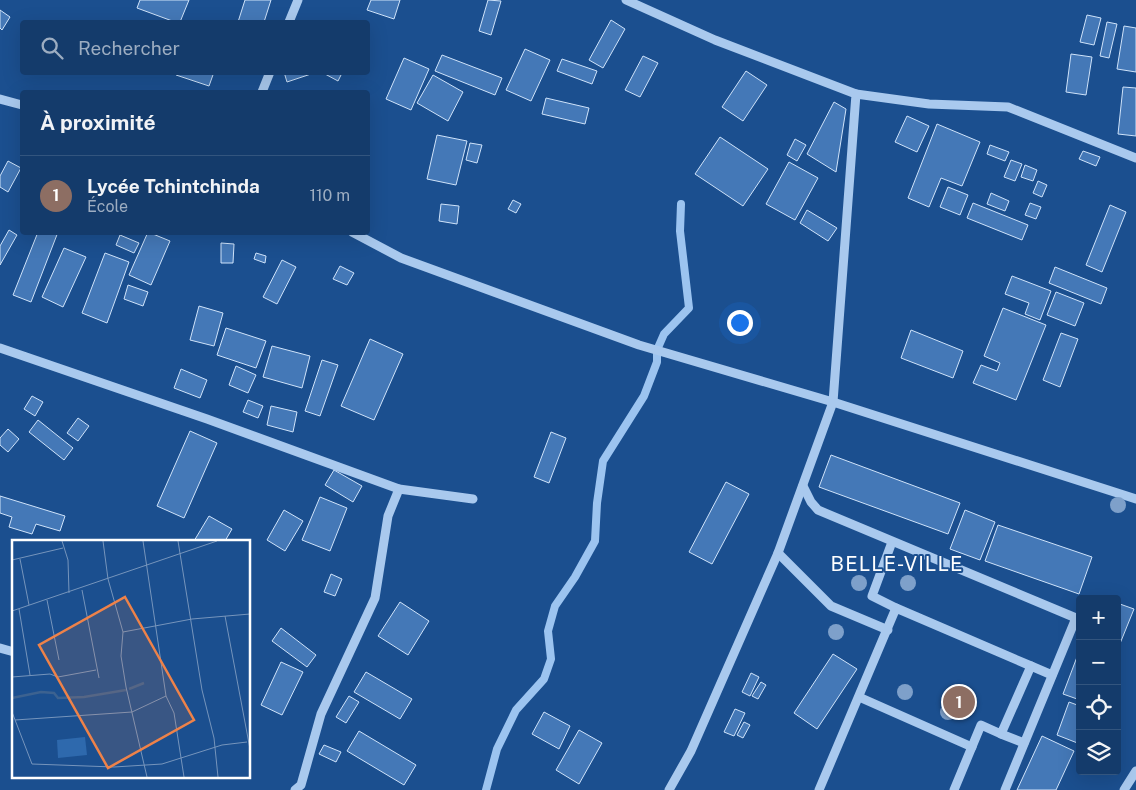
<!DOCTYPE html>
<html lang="fr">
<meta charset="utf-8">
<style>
body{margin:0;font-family:"Public Sans",sans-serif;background:#1d4271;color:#f1f3f6}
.controls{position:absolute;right:15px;bottom:15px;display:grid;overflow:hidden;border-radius:5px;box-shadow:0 5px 20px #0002}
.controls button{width:45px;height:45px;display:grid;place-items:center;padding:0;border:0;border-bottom:1px solid #33557e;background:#143b6b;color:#f1f3f6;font:25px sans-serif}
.you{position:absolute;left:739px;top:322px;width:18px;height:18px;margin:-12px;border:4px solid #fff;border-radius:50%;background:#1a73e8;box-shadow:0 0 0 8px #1a73e833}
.badge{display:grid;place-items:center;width:32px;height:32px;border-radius:50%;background:#ffd166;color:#fff;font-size:16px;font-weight:700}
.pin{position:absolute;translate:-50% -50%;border:2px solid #fff;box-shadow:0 1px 5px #0006}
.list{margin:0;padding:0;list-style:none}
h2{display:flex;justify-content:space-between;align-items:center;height:65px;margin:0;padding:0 20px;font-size:21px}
h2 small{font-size:16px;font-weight:400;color:#9dadc1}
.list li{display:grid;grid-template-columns:32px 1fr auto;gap:15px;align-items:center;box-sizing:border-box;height:80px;padding:0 20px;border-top:1px solid #33557e}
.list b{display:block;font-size:19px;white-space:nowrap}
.list p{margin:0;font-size:16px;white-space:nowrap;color:#9dadc1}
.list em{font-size:16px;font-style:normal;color:#9dadc1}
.icon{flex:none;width:28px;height:28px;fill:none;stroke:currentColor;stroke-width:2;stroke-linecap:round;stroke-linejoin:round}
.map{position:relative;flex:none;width:1136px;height:790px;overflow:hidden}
.search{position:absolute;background:#143b6b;box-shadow:0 5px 20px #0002;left:20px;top:20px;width:350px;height:55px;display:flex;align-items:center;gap:12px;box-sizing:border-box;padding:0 18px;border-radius:5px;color:#9dadc1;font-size:19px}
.panel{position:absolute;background:#143b6b;box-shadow:0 5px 20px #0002;left:20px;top:90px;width:350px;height:145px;border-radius:5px}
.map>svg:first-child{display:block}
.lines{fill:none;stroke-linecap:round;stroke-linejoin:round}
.stream{stroke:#9cc4f0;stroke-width:8}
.building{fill:#4478b7;stroke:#cfe3fa}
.minor{stroke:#a9c9ee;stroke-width:9}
.tree{fill:#7ea0ca}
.labels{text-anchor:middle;stroke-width:4;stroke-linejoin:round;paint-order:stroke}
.quarter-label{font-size:20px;letter-spacing:1px;fill:#fff;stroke:#1b4f8f}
.inset-river{fill:none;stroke:#3c6290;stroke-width:2.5}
.inset-road{fill:none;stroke:#7695bc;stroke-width:1}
.view{fill:#ee8249;fill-opacity:0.15;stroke:#ee8249;stroke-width:2.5}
.inset-edge{fill:none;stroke:#fff;stroke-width:2.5}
</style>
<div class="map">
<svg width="1136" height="790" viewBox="0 0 1136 790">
<rect width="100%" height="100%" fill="#1b4f8f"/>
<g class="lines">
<polyline class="stream" points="486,790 497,749 516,710 544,679 551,659 548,631 555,606 575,577 595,541 597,503 603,461 644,396 657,362 657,350 664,334 689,308 680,231 681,204"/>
</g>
<g class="building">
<polygon points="140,0 189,0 180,22 175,22 137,8"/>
<polygon points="245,0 271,0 264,22 238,22"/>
<polygon points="371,0 400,0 394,19 367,10"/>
<polygon points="488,0 501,1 491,35 479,31"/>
<polygon points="0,10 10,17 2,30 0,28"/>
<polygon points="1087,15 1101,18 1094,45 1080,42"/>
<polygon points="611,20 625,29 603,68 589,60"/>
<polygon points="1107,22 1117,24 1109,58 1100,56"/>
<polygon points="1124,26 1136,28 1136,72 1117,69"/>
<polygon points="525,49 550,60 531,101 506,90"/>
<polygon points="1071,54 1092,57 1086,95 1066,92"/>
<polygon points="442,55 502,78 495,95 435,71"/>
<polygon points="643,56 658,63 640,97 625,90"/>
<polygon points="404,58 429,69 411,110 386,99"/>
<polygon points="562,59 597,71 592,84 557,71"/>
<polygon points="746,71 767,85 743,121 722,107"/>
<polygon points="177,72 214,72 209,86 176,75"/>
<polygon points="284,72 311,72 311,74 287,82"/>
<polygon points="326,72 341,72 342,73 338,81 325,74"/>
<polygon points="433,75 463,92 448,121 417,103"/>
<polygon points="1123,87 1136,88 1136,136 1118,134"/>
<polygon points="546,98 589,108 585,124 542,114"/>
<polygon points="834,102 846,109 836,172 807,154"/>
<polygon points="907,116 929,126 917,152 895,142"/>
<polygon points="937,124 980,142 962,186 941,178 929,207 908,198"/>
<polygon points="437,135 467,141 456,185 427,179"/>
<polygon points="720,137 768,169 743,206 695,174"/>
<polygon points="795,139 806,145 797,161 787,155"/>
<polygon points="470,143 482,145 477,163 466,160"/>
<polygon points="990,145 1009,152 1005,161 987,154"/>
<polygon points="1083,151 1100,157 1096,166 1079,159"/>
<polygon points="1011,160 1022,164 1015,181 1004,177"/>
<polygon points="8,161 21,168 8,192 0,187 0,176"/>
<polygon points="789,162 818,178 795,220 766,204"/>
<polygon points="1025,165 1037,170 1033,181 1021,177"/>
<polygon points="1038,181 1047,185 1042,197 1033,193"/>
<polygon points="948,187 968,195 960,215 940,207"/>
<polygon points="991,193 1009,201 1005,211 987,204"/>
<polygon points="513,200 521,204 516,213 508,209"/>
<polygon points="973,203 1028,225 1022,240 967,218"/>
<polygon points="1030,203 1041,207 1036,219 1025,215"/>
<polygon points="441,204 459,206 457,224 439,221"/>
<polygon points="1110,205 1126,212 1102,272 1086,265"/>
<polygon points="807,210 837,228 828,241 800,223"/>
<polygon points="9,230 17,235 0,265 0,246"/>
<polygon points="38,232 58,232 31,302 13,295"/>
<polygon points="148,232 170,241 151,285 129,275"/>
<polygon points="120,235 139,243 134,253 116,245"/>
<polygon points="221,243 234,244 233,263 221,263"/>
<polygon points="64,248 86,257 63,307 42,297"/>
<polygon points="105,253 129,262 107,323 82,313"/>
<polygon points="256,253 266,256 265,263 254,259"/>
<polygon points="282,260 296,267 277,304 263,297"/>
<polygon points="340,266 354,273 347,285 333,279"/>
<polygon points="1055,267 1107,288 1101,304 1049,283"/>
<polygon points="1012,276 1051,291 1040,320 1025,314 1029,303 1005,294"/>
<polygon points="128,285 148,292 143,306 124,299"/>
<polygon points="1056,292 1084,303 1075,326 1047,315"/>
<polygon points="199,306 223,313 214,346 190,340"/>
<polygon points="1003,308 1046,325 1016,400 973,383 981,365 997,371 1000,363 984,356"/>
<polygon points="226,328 266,341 256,368 217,355"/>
<polygon points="911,330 963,351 953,378 901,358"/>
<polygon points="1061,333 1078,339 1060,387 1043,380"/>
<polygon points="370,339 403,354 374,420 341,406"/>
<polygon points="272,346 310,356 302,388 263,377"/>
<polygon points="322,360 338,365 320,416 305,411"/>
<polygon points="236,366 256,375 248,393 229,385"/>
<polygon points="181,369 207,380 200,398 174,388"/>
<polygon points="32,396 43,402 35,416 24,409"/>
<polygon points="248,400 263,406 258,418 243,412"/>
<polygon points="271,406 297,412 293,432 267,425"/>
<polygon points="78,418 89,426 78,441 67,433"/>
<polygon points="38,420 73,448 64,460 29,432"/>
<polygon points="8,429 19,439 8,452 0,445 0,438"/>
<polygon points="190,431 217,443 184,518 157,506"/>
<polygon points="551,432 566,438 549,483 534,477"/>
<polygon points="831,455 960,503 948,534 819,487"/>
<polygon points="334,470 362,486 353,502 325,485"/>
<polygon points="726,482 749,494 712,564 689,552"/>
<polygon points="0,496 65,516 60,531 36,524 32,534 9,527 12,517 0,513"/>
<polygon points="320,497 347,508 330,551 302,540"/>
<polygon points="284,510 303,521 285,551 267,540"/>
<polygon points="965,510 995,522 980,560 950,549"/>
<polygon points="209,516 232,529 225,541 194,541"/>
<polygon points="998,525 1092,557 1079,594 985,561"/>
<polygon points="331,574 342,579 335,596 324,592"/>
<polygon points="400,602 429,621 408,655 378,636"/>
<polygon points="1117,603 1134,609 1117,651"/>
<polygon points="281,628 316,655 307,667 272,641"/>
<polygon points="1080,649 1080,700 1063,694"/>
<polygon points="833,654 857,669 817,729 794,713"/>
<polygon points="281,662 303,672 282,715 261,705"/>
<polygon points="366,672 412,699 400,719 354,692"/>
<polygon points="751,673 759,677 750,696 742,692"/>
<polygon points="761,682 766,685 758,699 752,696"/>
<polygon points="349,696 359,702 346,723 336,717"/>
<polygon points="1069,702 1080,706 1080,744 1057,735"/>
<polygon points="735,709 745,713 734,736 724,732"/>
<polygon points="544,712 570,726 559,749 532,734"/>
<polygon points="744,722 750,725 743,738 737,735"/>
<polygon points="579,730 602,743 579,784 556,770"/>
<polygon points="359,731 416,765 404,785 347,751"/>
<polygon points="1042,736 1074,751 1056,790 1017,790"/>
<polygon points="324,745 341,752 336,762 319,754"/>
</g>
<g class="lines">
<g class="minor">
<polyline points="626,0 715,40 856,94 833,402 778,553 691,751 669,790"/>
<polyline points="289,22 298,0"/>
<polyline points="262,92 270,72"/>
<polyline points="856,94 929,104 1008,107 1136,158"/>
<polyline points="0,99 22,105"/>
<polyline points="352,232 401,258 639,345 833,402 1136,499"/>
<polyline points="0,348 207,419 399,489 473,499"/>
<polyline points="803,486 811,502 818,510 1076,618 1005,790"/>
<polyline points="892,542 872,596 896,608"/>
<polyline points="778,553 831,606 888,630"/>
<polyline points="0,648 14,652"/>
<polyline points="1031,666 1052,675"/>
<polyline points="859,697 972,747"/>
<polyline points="1001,734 1024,743"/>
<polyline points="295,790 301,785 321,714 375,598 388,516 399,489"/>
<polyline points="819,790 896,608 1031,666 1001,734 981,725 954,790"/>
<polyline points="1124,790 1136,771"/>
</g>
</g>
<g class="tree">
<circle cx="1118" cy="505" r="8"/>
<circle cx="859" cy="583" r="8"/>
<circle cx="908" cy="583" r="8"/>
<circle cx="836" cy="632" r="8"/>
<circle cx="905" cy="692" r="8"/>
<circle cx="948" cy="712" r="8"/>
</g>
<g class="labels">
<g class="quarter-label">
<text x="897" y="571">BELLE-VILLE</text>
</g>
</g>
<g transform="translate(12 540)">
<rect width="238" height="238" fill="#1b4f8f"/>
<path d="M73,197L75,215L46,218L45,200Z" fill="#2e69ad"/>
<path class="inset-river" d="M117,149L132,143M0,158L29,152L42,153L46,158L72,157L114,150"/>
<path class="inset-road" d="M50,1L56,20L57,53M91,1L96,39L111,92L180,79L238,74M166,1L190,150L202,198L206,237M8,19L17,65M0,20L51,8M70,50L87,138M35,60L47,120M7,69L18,135M0,71L205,1M213,76L238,209M111,92L109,116L114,147L135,237M0,137L38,134L46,137L84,130M154,156L162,173L172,237M0,172L20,224L102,227L150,224L210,205L235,202M3,180L120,172L154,156L131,1"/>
<path class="view" d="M113,57L182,180L96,228L27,105Z"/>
<rect width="238" height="238" class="inset-edge"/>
</g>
</svg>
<div class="controls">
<button>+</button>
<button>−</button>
<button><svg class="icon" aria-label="locate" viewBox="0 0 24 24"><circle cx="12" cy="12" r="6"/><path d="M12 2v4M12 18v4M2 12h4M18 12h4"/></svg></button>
<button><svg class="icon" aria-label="layers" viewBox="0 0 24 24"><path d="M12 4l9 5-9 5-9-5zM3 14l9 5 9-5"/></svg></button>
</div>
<div class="you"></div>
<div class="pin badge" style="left:959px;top:702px;background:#8d6e63">1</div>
<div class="search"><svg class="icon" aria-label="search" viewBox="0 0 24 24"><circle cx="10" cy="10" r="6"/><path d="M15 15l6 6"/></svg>Rechercher</div>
<section class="panel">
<h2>À proximité<small></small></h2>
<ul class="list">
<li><span class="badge" style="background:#8d6e63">1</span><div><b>Lycée Tchintchinda</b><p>École</p></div><em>110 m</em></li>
</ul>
</section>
</div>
